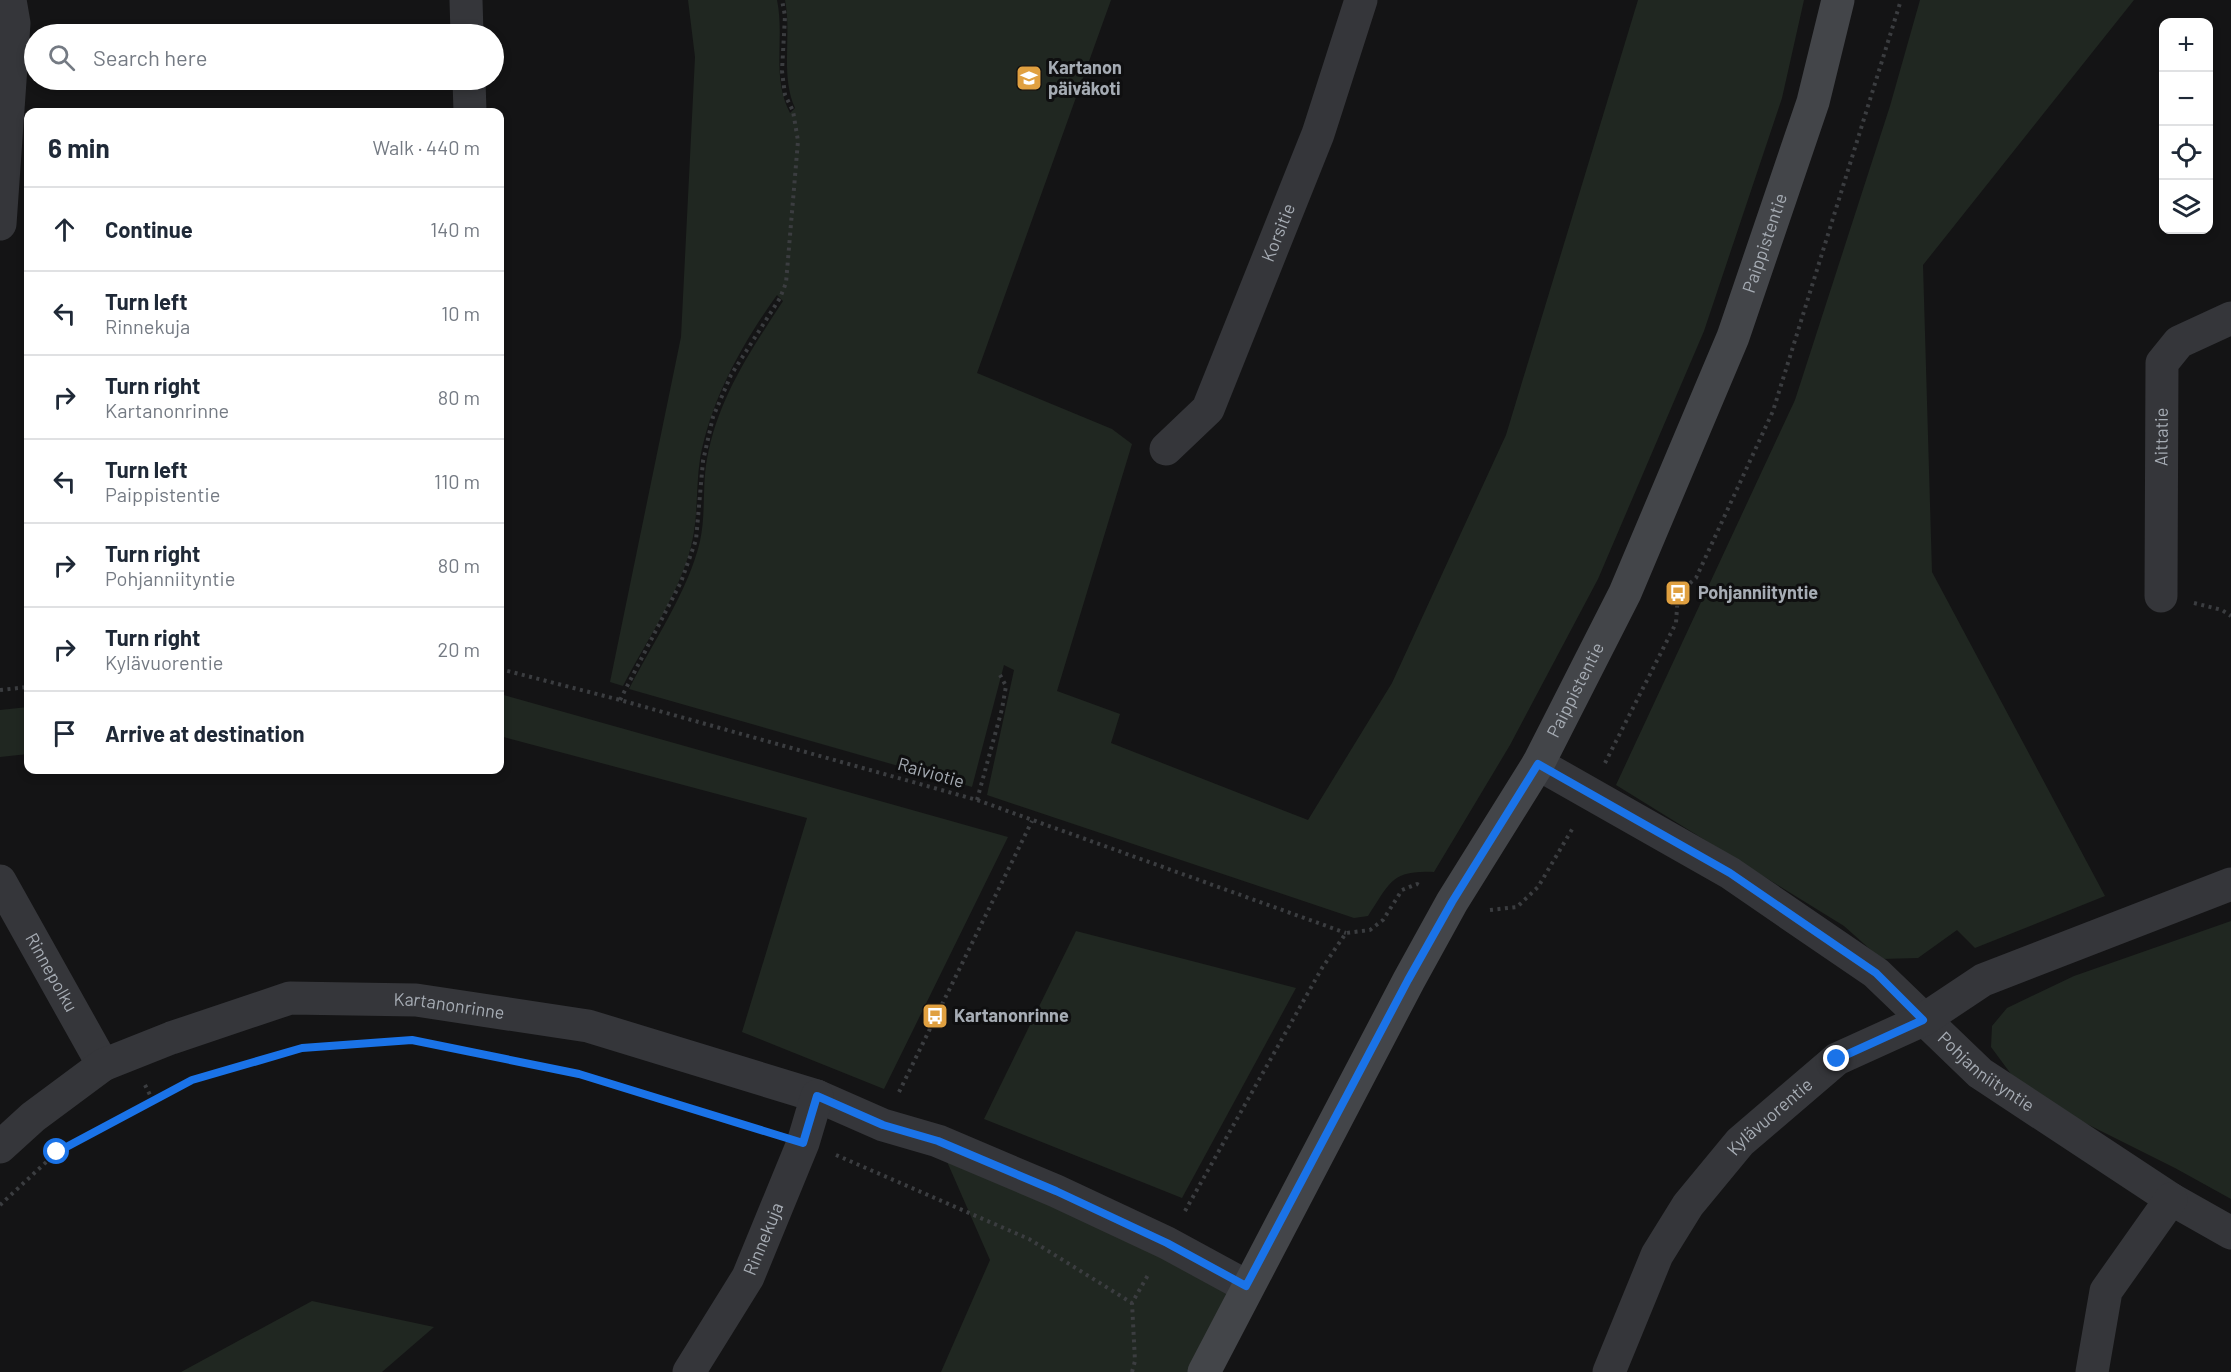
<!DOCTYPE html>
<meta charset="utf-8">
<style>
body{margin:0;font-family:Barlow,sans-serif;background:#f2f2f3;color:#1f2937}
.controls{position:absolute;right:18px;top:18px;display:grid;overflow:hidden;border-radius:12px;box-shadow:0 3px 9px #0003}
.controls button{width:54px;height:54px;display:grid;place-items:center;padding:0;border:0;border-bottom:2px solid #e0e1e3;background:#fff;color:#1f2937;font:30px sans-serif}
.stop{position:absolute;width:18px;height:18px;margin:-14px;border:4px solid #1a73e8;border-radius:50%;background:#fff}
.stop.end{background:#1a73e8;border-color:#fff;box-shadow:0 2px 6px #0008}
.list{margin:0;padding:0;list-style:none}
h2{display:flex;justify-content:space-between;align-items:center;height:78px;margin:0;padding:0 24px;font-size:26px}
h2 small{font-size:20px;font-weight:400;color:#747a83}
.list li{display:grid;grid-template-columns:39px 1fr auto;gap:18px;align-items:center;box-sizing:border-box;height:84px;padding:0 24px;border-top:2px solid #e0e1e3}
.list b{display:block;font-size:22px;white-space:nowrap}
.list p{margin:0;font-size:20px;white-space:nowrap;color:#747a83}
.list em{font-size:20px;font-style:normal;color:#747a83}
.icon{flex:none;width:33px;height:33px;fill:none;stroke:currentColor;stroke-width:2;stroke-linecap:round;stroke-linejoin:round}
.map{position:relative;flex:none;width:2231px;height:1372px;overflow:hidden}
.search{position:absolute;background:#fff;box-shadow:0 3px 9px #0003;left:24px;top:24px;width:480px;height:66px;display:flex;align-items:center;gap:15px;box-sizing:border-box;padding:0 21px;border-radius:33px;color:#747a83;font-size:22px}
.panel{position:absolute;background:#fff;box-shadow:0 3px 9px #0003;left:24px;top:108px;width:480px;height:666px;border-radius:12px}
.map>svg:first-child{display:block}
.green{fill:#202721}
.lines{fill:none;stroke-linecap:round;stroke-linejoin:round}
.path{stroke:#3b3d40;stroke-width:4;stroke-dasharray:3 4.5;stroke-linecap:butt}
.street{stroke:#35363a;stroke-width:33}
.secondary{stroke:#434549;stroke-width:33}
.route{stroke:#1a73e8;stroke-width:8}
.labels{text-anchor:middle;stroke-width:6;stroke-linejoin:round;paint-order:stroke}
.poi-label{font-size:18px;font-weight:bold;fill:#a6acb4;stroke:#0f0f10;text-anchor:start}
.street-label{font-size:18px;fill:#a6acb4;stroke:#0f0f10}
</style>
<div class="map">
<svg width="2231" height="1372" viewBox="0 0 2231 1372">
<rect width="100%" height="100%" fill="#141415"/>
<g class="green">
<path d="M688,0H777C785,38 771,77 790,113L795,108C780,75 792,35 785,0H1111L977,373L1112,429L1132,444L1057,691L1120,714L1111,743L1308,820L1392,683L1506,435L1638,0H1804L1782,98L1704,331L1598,579L1510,745L1434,872C1391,870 1390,883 1368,916L1354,918L987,795L1014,670L1004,665L972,787L629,689C652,644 689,590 700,541C706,514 702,486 707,459C718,398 750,352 783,301L777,295C742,344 711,399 700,459C696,485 698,512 693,537C684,587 646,641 623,686L610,682L681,337L695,57Z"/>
<polygon points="1920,0 2134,0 1923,265 1932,572 2105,896 1975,948 1957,930 1918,958 1881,959 1844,926 1616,785 1795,400 1890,106"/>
<polygon points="500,694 1008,837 884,1089 742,1032 807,818 500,736"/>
<polygon points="28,707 28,754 0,757 0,710"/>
<polygon points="2231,921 2231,1199 2175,1168 2025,1093 1991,1047 1992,1026 2007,1008 2074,976"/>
<polygon points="1076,931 1296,988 1182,1198 984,1119"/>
<polygon points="938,1141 1246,1286 1202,1372 941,1372 990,1260"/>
<polygon points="312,1301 434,1327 382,1372 181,1372"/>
</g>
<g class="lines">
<g class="path">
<polyline points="2194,603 2222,610 2231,616"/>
<polyline points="500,669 620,700 977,800 1346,933"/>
<polyline points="0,690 28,687"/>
<polyline points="620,700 681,582 696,540 703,461 713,417 731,375 780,298 786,283 798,141 793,111 785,95 782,71 785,16 782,0"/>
<polyline points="1605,763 1676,623 1678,593 1696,578 1773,411 1901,0"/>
<polyline points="977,800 1002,709 1006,686 1000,675"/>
<polyline points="1490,910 1517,907 1538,887 1574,826"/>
<polyline points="145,1085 153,1101"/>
<polyline points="899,1092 1032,821"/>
<polyline points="836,1155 1029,1239 1132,1303"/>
<polyline points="0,1205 57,1152 192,1080 302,1048 412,1040 579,1074 769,1132"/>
<polyline points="1185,1211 1322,968 1346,933 1370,930 1383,920 1402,890 1417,884 1421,886"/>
<polyline points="1132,1372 1135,1361 1132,1303 1148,1275"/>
</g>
<g class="street">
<polyline points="466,0 467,34"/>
<polyline points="469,80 470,112"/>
<polyline points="0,224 14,23 10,0"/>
<path id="s1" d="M1166,449L1208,409L1318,134L1361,0"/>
<path id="s2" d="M2161,596L2162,363L2179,342L2231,318"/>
<path id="s3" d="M1538,764L1730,873L1876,973L1980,1073L2171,1199L2231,1233"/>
<path id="s4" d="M0,881L103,1065"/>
<path id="s5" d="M0,1147L33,1117L103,1065L171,1038L290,998L416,1000L588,1026L817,1096L883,1125L938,1141L1056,1191L1167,1243L1246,1286"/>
<path id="s6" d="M689,1372L748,1277L803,1143L817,1096"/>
<path id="s7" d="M1609,1372L1657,1255L1688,1205L1740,1142L1837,1059L1923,1020L1983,980L2231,884"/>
<polyline points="2092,1372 2106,1291 2171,1199"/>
</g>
<path class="secondary" id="s8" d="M1204,1372L1409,980L1452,902L1538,764L1625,593L1733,337L1813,102L1838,0"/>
</g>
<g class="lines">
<polyline class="route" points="57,1152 192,1080 302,1048 412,1040 579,1074 803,1143 817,1096 883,1125 938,1141 1056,1191 1167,1243 1246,1286 1408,980 1452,902 1538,764 1730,873 1876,973 1923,1020 1837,1059"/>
</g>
<defs>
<g id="school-square" transform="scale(1.35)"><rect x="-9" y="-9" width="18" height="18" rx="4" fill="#e0a040" stroke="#0f0f10"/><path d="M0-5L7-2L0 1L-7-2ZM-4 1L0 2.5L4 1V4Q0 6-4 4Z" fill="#fff"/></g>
<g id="bus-square" transform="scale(1.35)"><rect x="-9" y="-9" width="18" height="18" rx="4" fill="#e0a040" stroke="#0f0f10"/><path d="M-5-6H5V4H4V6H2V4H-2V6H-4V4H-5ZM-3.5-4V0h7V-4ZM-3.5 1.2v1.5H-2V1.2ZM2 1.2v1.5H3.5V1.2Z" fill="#fff"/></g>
</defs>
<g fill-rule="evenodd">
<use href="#school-square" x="1029" y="78"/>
<use href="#bus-square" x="1678" y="593"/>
<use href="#bus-square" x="935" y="1016"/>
</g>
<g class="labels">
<g class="poi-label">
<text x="1048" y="74">Kartanon<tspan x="1048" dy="21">päiväkoti</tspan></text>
<text x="1698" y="599">Pohjanniityntie</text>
<text x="954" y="1022">Kartanonrinne</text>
</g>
<g class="street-label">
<text dy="6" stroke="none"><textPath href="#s1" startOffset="248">Korsitie</textPath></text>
<text dy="6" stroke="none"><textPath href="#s8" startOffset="1263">Paippistentie</textPath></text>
<text dy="6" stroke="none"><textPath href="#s2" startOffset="159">Aittatie</textPath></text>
<text dy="6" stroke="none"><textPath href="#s8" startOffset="777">Paippistentie</textPath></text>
<text transform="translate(931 773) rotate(16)" y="6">Raiviotie</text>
<text dy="6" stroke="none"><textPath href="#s4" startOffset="105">Rinnepolku</textPath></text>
<text dy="6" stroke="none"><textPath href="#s5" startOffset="490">Kartanonrinne</textPath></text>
<text dy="6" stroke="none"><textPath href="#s3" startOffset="546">Pohjanniityntie</textPath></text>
<text dy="6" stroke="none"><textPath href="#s7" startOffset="306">Kylävuorentie</textPath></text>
<text dy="6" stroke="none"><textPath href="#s6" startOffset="153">Rinnekuja</textPath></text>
</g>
</g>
</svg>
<div class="controls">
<button>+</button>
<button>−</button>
<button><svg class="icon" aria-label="locate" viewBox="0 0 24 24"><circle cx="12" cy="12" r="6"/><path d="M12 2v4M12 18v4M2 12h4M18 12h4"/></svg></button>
<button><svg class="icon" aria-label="layers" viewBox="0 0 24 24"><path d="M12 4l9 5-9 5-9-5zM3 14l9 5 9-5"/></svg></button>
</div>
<div class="stop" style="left:57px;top:1152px"></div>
<div class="stop end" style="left:1837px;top:1059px"></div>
<div class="search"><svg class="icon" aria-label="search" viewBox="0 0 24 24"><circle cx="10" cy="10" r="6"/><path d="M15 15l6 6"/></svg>Search here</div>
<section class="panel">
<h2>6 min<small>Walk · 440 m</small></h2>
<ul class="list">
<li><svg class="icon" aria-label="ahead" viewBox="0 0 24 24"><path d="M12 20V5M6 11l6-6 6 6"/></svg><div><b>Continue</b></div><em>140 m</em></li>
<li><svg class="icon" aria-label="left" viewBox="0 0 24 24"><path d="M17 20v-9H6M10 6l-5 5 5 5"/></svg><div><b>Turn left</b><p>Rinnekuja</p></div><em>10 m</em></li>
<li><svg class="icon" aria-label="right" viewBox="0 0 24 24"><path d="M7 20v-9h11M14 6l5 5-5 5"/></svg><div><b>Turn right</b><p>Kartanonrinne</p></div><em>80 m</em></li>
<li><svg class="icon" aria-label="left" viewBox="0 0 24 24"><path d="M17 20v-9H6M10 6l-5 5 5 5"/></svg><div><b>Turn left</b><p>Paippistentie</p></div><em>110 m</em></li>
<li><svg class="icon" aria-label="right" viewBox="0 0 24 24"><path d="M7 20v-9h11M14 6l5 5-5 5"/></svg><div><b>Turn right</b><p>Pohjanniityntie</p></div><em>80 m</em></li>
<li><svg class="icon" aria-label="right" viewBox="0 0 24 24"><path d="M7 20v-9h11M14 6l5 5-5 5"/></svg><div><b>Turn right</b><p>Kylävuorentie</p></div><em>20 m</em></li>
<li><svg class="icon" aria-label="arrive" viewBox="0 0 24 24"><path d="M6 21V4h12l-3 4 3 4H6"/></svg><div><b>Arrive at destination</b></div></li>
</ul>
</section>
</div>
